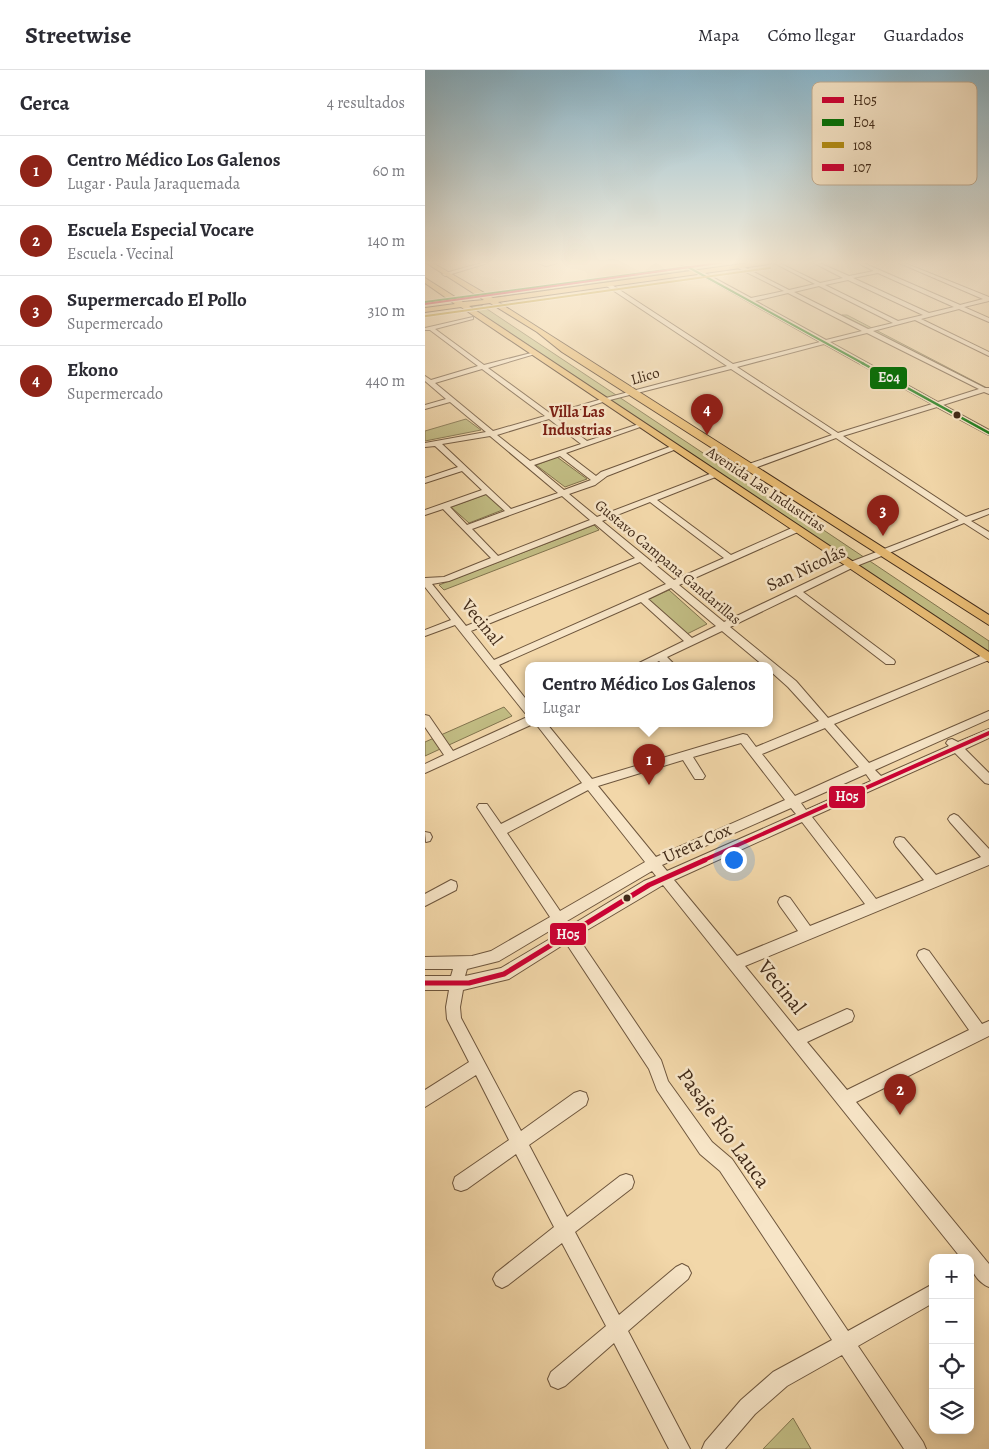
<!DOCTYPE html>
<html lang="es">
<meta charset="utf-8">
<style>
body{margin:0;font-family:Alegreya,serif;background:#f2f2f3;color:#2b2b33}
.controls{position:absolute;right:15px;bottom:15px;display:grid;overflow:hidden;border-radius:10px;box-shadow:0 2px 12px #0003}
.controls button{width:45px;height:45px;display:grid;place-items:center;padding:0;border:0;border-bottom:1px solid #e1e1e2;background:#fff;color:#2b2b33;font:25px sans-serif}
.you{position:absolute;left:308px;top:789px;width:18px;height:18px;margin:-12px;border:4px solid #fff;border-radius:50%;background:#1a73e8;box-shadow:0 0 0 8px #1a73e833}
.badge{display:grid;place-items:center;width:32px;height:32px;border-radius:50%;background:#8f2418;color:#fff;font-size:16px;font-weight:700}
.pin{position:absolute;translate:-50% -41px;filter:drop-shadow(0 1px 2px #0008)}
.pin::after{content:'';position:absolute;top:26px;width:18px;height:15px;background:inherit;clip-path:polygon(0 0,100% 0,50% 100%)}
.popup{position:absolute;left:100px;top:592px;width:248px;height:65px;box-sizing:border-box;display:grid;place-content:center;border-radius:10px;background:#fff;filter:drop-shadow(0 1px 4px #0005);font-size:16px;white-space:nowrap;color:#7c7c81}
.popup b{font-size:19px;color:#2b2b33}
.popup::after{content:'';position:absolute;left:50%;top:100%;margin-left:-10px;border:10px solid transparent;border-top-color:#fff}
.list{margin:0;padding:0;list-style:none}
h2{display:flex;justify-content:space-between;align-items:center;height:65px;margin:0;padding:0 20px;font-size:21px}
h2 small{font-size:16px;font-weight:400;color:#7c7c81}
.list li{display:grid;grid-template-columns:32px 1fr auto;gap:15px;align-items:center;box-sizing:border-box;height:70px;padding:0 20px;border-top:1px solid #e1e1e2}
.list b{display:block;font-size:19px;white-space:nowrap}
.list p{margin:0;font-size:16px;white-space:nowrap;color:#7c7c81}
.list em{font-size:16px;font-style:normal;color:#7c7c81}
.icon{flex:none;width:28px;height:28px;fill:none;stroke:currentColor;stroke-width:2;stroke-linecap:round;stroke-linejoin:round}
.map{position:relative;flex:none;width:564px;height:1379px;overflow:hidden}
header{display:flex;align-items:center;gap:30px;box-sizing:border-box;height:70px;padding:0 25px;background:#fff;border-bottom:1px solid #e1e1e2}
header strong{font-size:24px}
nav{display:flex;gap:28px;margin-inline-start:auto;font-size:18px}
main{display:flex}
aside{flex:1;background:#fff}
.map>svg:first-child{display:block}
.green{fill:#c1bc83;stroke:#82744e}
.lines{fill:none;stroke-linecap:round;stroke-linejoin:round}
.minor-casing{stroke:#6e563d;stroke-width:2}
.major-casing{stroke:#422b19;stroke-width:2}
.minor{fill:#f7e5c7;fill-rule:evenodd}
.major{fill:#e9bc74;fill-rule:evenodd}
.bus-1-far1-casing{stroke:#f7e5c7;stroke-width:8}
.bus-1-casing{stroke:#f7e5c7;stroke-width:9}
.bus-2-far1-casing{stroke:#f7e5c7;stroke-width:4}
.bus-2-casing{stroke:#f7e5c7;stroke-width:5}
.bus-3-casing{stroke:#f7e5c7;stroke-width:4}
.bus-4-casing{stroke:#f7e5c7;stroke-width:4}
.bus-1-far1{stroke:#c03;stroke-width:4}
.bus-1{stroke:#c03;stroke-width:5}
.bus-2-far1{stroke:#007106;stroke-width:2}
.bus-2{stroke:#007106;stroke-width:2.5}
.bus-3{stroke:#b28c12;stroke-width:2}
.bus-4{stroke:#c03;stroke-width:2}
.bus-dot{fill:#422b19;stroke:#f7e5c7;stroke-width:2}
.labels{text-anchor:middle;stroke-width:5;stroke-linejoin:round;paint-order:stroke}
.far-street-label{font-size:15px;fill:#422b19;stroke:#f7e5c7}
.far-neighbourhood-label{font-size:16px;font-weight:bold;fill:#7a1f14;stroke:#f7e5c7}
.street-label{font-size:18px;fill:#422b19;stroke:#f7e5c7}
.near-street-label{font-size:21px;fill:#422b19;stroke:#f7e5c7}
.key{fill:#f7e5c7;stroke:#c1ad93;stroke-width:1}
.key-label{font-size:14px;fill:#422b19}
.line-badge{stroke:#f7e5c7;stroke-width:2}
.badge-label{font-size:14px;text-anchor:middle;font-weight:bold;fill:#fff}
</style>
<header>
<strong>Streetwise</strong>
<nav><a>Mapa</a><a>Cómo llegar</a><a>Guardados</a></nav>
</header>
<main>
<aside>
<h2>Cerca<small>4 resultados</small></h2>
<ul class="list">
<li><span class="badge">1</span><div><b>Centro Médico Los Galenos</b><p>Lugar · Paula Jaraquemada</p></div><em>60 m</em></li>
<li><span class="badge">2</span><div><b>Escuela Especial Vocare</b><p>Escuela · Vecinal</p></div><em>140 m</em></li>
<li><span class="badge">3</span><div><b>Supermercado El Pollo</b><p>Supermercado</p></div><em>310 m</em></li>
<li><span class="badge">4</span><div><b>Ekono</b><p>Supermercado</p></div><em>440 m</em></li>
</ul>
</aside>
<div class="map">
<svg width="564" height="1379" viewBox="0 0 564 1379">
<rect width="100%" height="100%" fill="#f2d7a9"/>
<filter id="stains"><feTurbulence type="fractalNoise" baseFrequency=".004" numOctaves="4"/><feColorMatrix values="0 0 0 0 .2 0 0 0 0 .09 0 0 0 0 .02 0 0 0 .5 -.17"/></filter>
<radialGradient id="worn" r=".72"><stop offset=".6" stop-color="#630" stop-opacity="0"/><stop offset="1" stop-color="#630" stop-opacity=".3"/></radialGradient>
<g class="green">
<polygon points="255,198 262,201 66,228 61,225"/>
<polygon points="56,235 362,439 397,459 564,571 564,584 44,237"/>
<polygon points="417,245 422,245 564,319 564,321"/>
<polygon points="41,349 56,360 0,371 0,361"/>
<polygon points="132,387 162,409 140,417 111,395"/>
<polygon points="62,424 80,439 44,453 26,437"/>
<polygon points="169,455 174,460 19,520 14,515"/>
<polygon points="244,520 282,554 256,567 218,532"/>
<polygon points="79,637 87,646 0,686 0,672"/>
<polygon points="368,1348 386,1379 338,1379"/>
</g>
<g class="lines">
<g class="minor-casing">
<g id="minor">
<polygon points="60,192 66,192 20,206 17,204"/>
<polygon points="110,192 121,193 136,192 121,196"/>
<path d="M347,192H352L395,213L418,208L387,192H392L424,206L449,201L431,192H436L535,235L558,229L472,192H477L564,227V231L539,237L564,248V252L534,239L496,249L564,282V286L490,250L448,261L560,318H564V324L559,322L518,335L564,360V365L512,337L418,366L541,447L564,439V444L546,451L564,462V469L539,453L429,497L378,522L469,590L470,592L469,594H461L371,525L305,557L371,611L403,648L558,585L564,584V590L409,654L444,693L564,641V649L450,700L456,706L524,676L521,673L523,670L527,669L533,672L564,659V668L540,679L564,703V714L560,713L530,683L387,747L451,829L499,810L471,776L469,772L471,768L475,767L479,768L511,805L556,787L525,752L523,749L525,746L529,744L533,746L564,779V795L320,896L373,961L422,939L427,941L429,946L427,951L382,972L422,1020L544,960L494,889L492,885L494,881L499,879L504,881L557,954L564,951V966L431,1032L564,1194V1217C552,1212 545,1200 545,1188H536L238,815L152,866L236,990L243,1011L287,1072L307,1089L423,1261L508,1214V1233L433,1276L498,1372L501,1379H479L417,1285L362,1316L330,1344L300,1379H277L280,1372L316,1330L348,1302L407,1270L295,1101L275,1084L232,1020L224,999L141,873L84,909L38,920L35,937L36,948L96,1061L149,1023L155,1021L161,1023L163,1029L161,1035L104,1075L142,1147L195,1106L201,1104L207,1106L209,1112L207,1118L150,1162L194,1245L251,1197L257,1194L263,1197L266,1203L263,1209L203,1261L265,1379H244L189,1273L140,1316L133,1319L126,1316L123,1309L126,1302L181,1256L137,1173L83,1215L77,1218L71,1215L68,1209L71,1203L129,1157L91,1084L42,1119L36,1121L30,1119L28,1113L30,1107L84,1070L51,1005L0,1037V1020L44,992L22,949L21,937L24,920H0V906H26L28,899H0V887L47,886L66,881L125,847L52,737L54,734H62L76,754L157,713L111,654H122L167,709L318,664L322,665L331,677L394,651L363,617L344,600V596H339L297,561L242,587L251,596H240L234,591L224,596H211L212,594L259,571L216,532L74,595L104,633V644L100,643L30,555L0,566V560L26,550L0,517V508L19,507L66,488L18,439L0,445V440L57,420L37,401L0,413V408L33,397L10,376L0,377V373L61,362L25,332L0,339V335L21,329L0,311V306L6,310L53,296L5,260H0V258L48,247V249L10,259L59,295L110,282V284L63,298L126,344L177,329L302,296L180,215V213H184L308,294L395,272L274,204L255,197L257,196L278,202L326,228L359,221L311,197V195H315L364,220L390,214ZM453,203L529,237L504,243L428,208ZM423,210L498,245L473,251L400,215ZM394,216L468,253L443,259L369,222ZM363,223L437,261L401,270L330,231ZM442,263L554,319L513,332L405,272ZM399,274L507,334L413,363L312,297ZM57,299L120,346L68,361L10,313ZM306,299L407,365L321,395V399H327L411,368L534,450L423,493L299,552L254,515L375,461V457H369L306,485L232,430L293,406L294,404L290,402L172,447L144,424L170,415L182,406L254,378L247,376L176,402L171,406L141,383L218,356V354H214L162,371L130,347L181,331ZM124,349L156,374L105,391L72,365ZM65,366L133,423L86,439L17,374ZM135,386L166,410L139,420L109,395ZM61,424L80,441L42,455L25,437ZM137,426L165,450L73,486L47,459ZM225,432L299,488L249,510L177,451ZM170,454L210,488L41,556L7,514L24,511ZM215,492L241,514L69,590L46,561ZM246,518L291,556L267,568L223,529ZM400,658L434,697L370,726L337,684ZM316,673L360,730L231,787L173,716L258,690L270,709H278L280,706L268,687ZM441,704L446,711L381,740L376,733ZM163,720L220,792L135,841L82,763ZM366,738L371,744L242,801L237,795ZM377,752L440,834L385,856L365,828L360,826L355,828L353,832L355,836L373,861L312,886L249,810ZM227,801L231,806L219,811L145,856L142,851ZM131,857L135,863L76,898L40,906L42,899L74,891Z"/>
<polygon points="0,645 4,646 28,681 100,648 104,647 104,654 108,654 0,703 0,694 19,685 0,657"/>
<polygon points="0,762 5,763 7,767 5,771 1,772"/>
<polygon points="26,810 31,812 32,816 31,820 0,836 0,824"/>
</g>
</g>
<g class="major-casing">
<polygon id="major" points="0,192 6,192 68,228 332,192 347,192 344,194 73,232 564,545 564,555 137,282 112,262 65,233 44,236 564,582 564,592 36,237 0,242 0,238 30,234 0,213 0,208 38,232 59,230"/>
</g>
<use href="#minor" class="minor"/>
<use href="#major" class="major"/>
<g class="bus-1-far1-casing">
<polyline id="bus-1-far1" points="277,791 564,663"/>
</g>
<g class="bus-1-casing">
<polyline id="bus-1" points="0,913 44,913 79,904 224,815 280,790"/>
</g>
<g class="bus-2-far1-casing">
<polyline id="bus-2-far1" points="0,232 263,197 439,294"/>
</g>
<g class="bus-2-casing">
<polyline id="bus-2" points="437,293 564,363"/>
</g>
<g class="bus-3-casing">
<polyline id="bus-3" points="1,246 345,198"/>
</g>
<g class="bus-4-casing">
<polyline id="bus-4" points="0,234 301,192"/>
</g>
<use href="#bus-1-far1" class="bus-1-far1"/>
<use href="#bus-1" class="bus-1"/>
<use href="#bus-2-far1" class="bus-2-far1"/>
<use href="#bus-2" class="bus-2"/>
<use href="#bus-3" class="bus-3"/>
<use href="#bus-4" class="bus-4"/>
</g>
<linearGradient id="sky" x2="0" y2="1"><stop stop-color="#89b6cc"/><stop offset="0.5" stop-color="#f9edd8"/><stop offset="1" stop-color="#f9edd8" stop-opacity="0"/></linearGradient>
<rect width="564" height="385" fill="url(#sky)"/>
<g class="bus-dot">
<circle cx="532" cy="345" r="4.5"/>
<circle cx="202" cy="828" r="4.5"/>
</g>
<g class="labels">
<g class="far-street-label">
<text transform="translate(220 306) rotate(-16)" y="5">Llico</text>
<text transform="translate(341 419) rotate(34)" y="5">Avenida Las Industrias</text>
<text transform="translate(243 492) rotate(40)" y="5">Gustavo Campana Gandarillas</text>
</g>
<g class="far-neighbourhood-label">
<text x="152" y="347">Villa Las<tspan x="152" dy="18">Industrias</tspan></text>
</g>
<g class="street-label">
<text transform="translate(381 498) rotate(-25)" y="6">San Nicolás</text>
<text transform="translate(57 552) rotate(51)" y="6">Vecinal</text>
<text transform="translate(272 773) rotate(-24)" y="6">Ureta Cox</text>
</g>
<g class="near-street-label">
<text transform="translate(357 917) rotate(51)" y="7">Vecinal</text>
<text transform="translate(299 1058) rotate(54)" y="7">Pasaje Río Lauca</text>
</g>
</g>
<rect x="387" y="12" width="165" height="103" rx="8" class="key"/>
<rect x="397" y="27" width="22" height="6" fill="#c03"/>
<rect x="397" y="49" width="22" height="7" fill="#007106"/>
<rect x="397" y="72" width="22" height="6" fill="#b28c12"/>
<rect x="397" y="94" width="22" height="7" fill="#c03"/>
<g class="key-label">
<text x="428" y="35">H05</text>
<text x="428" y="57">E04</text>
<text x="428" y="80">108</text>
<text x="428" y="102">107</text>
</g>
<g class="line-badge">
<rect x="444" y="296" width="39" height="24" rx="5" fill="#007106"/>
<rect x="403" y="715" width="38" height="24" rx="5" fill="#c03"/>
<rect x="124" y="852" width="38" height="24" rx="5" fill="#c03"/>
</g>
<g class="badge-label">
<text x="464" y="312">E04</text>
<text x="422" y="731">H05</text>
<text x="143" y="869">H05</text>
</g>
<rect width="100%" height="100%" filter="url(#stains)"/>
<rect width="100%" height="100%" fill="url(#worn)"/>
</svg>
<div class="controls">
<button>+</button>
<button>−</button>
<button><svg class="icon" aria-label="locate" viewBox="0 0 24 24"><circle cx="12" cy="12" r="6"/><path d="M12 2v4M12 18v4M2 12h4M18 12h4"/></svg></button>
<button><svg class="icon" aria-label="layers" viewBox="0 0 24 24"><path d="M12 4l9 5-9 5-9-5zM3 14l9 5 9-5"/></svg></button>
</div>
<div class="you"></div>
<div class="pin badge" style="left:224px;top:715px">1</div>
<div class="popup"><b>Centro Médico Los Galenos</b>Lugar</div>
<div class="pin badge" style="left:475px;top:1045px">2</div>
<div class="pin badge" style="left:458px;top:466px">3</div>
<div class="pin badge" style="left:282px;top:365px">4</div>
</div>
</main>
